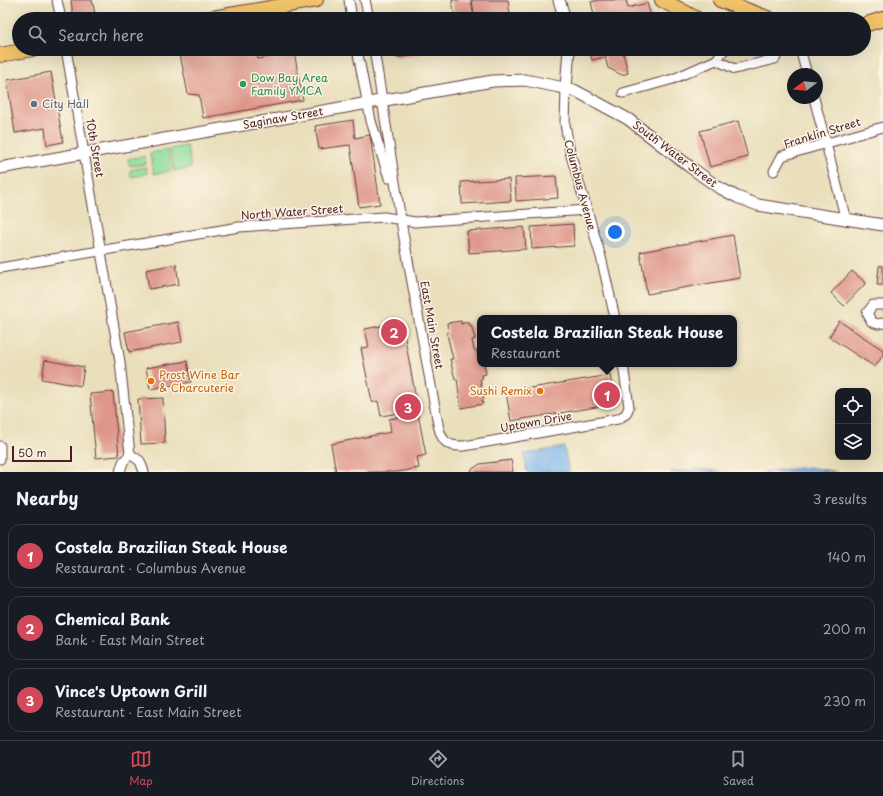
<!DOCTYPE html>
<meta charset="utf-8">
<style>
body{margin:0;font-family:"Playpen Sans",sans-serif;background:#242831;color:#f1f3f6}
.controls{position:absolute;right:12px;bottom:12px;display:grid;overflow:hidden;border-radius:8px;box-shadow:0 4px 16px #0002}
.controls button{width:36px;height:36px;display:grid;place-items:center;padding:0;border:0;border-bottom:1px solid #363941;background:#171b24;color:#f1f3f6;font:20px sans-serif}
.compass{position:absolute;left:787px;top:68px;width:36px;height:36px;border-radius:50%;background:#171b24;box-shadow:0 4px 16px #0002;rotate:254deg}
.scale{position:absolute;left:12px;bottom:10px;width:60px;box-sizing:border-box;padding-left:4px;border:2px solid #4a1f2b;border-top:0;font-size:11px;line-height:14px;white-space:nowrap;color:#4a1f2b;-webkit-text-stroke:3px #fcf5e5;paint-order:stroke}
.you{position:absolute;left:615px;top:232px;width:14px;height:14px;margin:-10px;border:3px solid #fff;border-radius:50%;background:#1a73e8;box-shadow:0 0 0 6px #1a73e833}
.badge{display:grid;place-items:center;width:26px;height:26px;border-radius:50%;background:#d1495b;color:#fff;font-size:13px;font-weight:700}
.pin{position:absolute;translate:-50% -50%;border:2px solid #fff;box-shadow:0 1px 4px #0006}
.popup{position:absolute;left:477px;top:315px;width:260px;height:52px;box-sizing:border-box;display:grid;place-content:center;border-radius:8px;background:#171b24;filter:drop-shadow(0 1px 3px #0005);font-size:13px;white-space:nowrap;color:#9ea1a6}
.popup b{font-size:15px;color:#f1f3f6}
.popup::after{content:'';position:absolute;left:50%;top:100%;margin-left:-8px;border:8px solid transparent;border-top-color:#171b24}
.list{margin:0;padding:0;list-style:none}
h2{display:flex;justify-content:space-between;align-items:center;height:52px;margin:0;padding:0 16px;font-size:17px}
h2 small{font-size:13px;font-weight:400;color:#9ea1a6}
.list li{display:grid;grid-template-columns:26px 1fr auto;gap:12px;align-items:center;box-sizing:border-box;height:64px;margin:0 8px 8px;padding:0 8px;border:1px solid #363941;border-radius:12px}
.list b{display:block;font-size:15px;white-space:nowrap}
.list p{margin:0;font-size:13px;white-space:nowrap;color:#9ea1a6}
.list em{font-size:13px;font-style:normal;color:#9ea1a6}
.icon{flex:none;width:22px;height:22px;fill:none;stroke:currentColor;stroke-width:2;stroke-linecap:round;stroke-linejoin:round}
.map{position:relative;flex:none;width:883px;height:472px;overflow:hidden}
.search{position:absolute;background:#171b24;box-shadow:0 4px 16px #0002;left:12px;right:12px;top:12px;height:44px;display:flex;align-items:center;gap:10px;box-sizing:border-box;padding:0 14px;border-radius:22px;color:#9ea1a6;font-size:15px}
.sheet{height:268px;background:#171b24}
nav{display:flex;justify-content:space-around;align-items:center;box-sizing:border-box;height:56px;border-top:1px solid #363941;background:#171b24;font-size:11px;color:#9ea1a6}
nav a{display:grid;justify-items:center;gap:2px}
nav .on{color:#d1495b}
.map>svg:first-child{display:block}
.green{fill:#8fe09f;stroke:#6c8065}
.water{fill:#7db7ee;stroke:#646b8c}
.building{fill:#de968a}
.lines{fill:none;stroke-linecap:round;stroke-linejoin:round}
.minor-casing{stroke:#623c41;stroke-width:11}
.tertiary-casing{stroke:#623c41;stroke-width:13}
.primary-casing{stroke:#623c41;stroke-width:16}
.minor{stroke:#fff;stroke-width:9}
.tertiary{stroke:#fff;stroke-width:11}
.primary{stroke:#f0c369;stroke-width:14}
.leisure-dot{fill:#2e9e5b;stroke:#fcf5e5;stroke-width:1.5}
.service-dot{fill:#5c6f8a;stroke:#fcf5e5;stroke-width:1.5}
.food-dot{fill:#e8710a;stroke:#fcf5e5;stroke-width:1.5}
.labels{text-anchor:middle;stroke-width:3;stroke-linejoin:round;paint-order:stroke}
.leisure-label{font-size:11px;fill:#27864d;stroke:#fcf5e5;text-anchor:start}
.service-label{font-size:11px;fill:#4e5e75;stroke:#fcf5e5;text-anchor:start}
.street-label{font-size:11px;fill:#4a1f2b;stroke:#fcf5e5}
.food-label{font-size:11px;fill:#c56008;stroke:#fcf5e5;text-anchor:start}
</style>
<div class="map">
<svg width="883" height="472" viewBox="0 0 883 472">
<rect width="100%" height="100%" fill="#fcf5e5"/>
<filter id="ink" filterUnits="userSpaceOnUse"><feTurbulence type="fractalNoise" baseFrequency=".025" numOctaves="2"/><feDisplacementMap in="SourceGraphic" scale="8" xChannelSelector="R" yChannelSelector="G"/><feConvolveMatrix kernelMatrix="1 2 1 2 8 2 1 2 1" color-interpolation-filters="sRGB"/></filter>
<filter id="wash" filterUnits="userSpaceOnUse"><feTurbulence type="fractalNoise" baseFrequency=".012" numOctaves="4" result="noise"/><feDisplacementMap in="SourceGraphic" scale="16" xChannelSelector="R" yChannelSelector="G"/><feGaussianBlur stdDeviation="0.9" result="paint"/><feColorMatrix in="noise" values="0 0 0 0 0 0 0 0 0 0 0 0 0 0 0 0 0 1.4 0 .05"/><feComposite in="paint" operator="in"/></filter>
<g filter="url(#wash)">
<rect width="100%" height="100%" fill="#e9dfbb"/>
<g class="green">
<polygon points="187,146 191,168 174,171 170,149"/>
<polygon points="168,150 171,171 154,174 150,153"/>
<polygon points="144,156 146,164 130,166 128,159"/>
<polygon points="146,167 147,174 131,177 130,170"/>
</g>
<g class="water">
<polygon points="564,447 569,472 527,472 524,454"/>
<polygon points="809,467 837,472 764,472"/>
<polygon points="703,469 720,472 670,472"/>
</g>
<g id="blocks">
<g class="building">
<polygon points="71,0 92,0 95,14 73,17"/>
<polygon points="452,0 471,0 474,19 455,19"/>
<polygon points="472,0 508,0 510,15 492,19 475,19"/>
<polygon points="599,0 626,0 628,8 647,3 652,19 595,19 591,2"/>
<polygon points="414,16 414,19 399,19 399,18"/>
<polygon points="179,49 256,49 258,59 294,52 303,100 203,118 199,95 188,94"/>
<polygon points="395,49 419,49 420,54 396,58"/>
<polygon points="622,49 628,73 622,75 608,68 605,57 592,60 589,50"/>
<polygon points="51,72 63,142 47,145 45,128 15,133 7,80"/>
<polygon points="353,120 355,138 370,135 380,204 359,207 350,145 319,149 315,126"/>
<polygon points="738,121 748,157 710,167 700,131"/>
<polygon points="556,176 558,198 516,201 515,178"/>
<polygon points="509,179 511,201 462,204 461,182"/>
<polygon points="573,224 574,246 532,249 531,227"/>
<polygon points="524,227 526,249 469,253 467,231"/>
<polygon points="733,235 740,278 647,294 640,252"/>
<polygon points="176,264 179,284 149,289 146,270"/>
<polygon points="879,266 883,266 883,285 877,285"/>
<polygon points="852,271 866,283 844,306 831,293"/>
<polygon points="461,321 461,324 468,322 468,325 471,325 475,339 472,340 474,350 476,350 480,364 484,364 486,374 482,375 483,379 480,379 484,399 482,400 483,404 461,408 457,379 455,379 450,359 453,359 447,334 448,333 447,323"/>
<polygon points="839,321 883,350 883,355 875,367 829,337"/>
<polygon points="178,322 182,342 129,352 125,332"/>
<polygon points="402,322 418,410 381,416 378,401 372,402 361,348 369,347 365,329"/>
<polygon points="45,360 84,367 81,386 42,379"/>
<polygon points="187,361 191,382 150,389 146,368"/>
<polygon points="610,375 615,404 511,421 506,392"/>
<polygon points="113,392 119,456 96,458 90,394"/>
<polygon points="163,398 165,443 141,444 138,399"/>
<polygon points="418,414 426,455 417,457 419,468 397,472 336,472 331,444 391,432 389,419"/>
<polygon points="511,460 513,472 472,472 471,470 480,464"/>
</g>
</g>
</g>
<g filter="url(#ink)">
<use href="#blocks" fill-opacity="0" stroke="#623c41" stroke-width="1"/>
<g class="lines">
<g class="minor-casing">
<g id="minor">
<polyline points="57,0 61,19"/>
<polyline points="349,0 352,19"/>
<polyline points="365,0 369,19"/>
<polyline points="66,49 120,362 130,454 140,461 144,472"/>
<polyline points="357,49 371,121 389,178"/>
<path d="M374,49L403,233L438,424C441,440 446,447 464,446L618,419L626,414L629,407L623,364"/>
<polyline points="800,49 807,74"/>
<polyline points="716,60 735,69 775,59 779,49"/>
<polyline points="566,88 565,124 570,152 601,257 615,318"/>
<polyline points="623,93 673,79 716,60 725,49"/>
<polyline points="814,98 846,220"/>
<polyline points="774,171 782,156 883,127"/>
<polyline points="0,268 239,227 384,217 415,222 587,210"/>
<polyline points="883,305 873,305 867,313 872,322 878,324 883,323"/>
<polyline points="0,446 0,459"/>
<polyline points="120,472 123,462 130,454"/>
</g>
</g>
<g class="tertiary-casing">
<g id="tertiary">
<polyline points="559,0 565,19"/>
<polyline points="566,88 569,49"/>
<polyline points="0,168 493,81 525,80 574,90 628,119 690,167 718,187 737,197 758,205 883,225"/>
</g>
</g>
<g class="primary-casing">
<g id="primary">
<polyline points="662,0 697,19"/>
<polyline points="720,0 770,19"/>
<polyline points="206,19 316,0"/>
<polyline points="864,25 883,19"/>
<polyline points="0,55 33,49"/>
</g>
</g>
<use href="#minor" class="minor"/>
<use href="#tertiary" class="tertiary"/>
<use href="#primary" class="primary"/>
</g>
</g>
<circle class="leisure-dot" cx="243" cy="84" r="4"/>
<circle class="service-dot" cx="34" cy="104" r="4"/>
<g class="food-dot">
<circle cx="151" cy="381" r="4"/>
<circle cx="540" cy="391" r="4"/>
</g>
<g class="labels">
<g class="leisure-label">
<text x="251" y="82">Dow Bay Area<tspan x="251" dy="13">Family YMCA</tspan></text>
</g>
<g class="service-label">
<text x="42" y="108">City Hall</text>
</g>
<g class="street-label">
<text transform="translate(283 118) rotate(-10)" y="4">Saginaw Street</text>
<text transform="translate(822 133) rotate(-17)" y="4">Franklin Street</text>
<text transform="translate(95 148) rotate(80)" y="4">10th Street</text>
<text transform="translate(675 154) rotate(37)" y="4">South Water Street</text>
<text transform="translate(580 185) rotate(75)" y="4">Columbus Avenue</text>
<text transform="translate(292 212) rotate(-4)" y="4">North Water Street</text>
<text transform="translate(432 325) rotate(80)" y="4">East Main Street</text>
<text transform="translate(536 422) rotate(-10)" y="4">Uptown Drive</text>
</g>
<g class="food-label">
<text x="159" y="379">Prost Wine Bar<tspan x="159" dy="13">&amp; Charcuterie</tspan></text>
<text x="532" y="395" text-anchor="end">Sushi Remix</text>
</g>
</g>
</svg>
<div class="controls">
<button><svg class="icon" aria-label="locate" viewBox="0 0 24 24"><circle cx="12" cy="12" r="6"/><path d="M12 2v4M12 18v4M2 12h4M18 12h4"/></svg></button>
<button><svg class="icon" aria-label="layers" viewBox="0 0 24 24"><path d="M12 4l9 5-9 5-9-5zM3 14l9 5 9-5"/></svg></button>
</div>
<svg class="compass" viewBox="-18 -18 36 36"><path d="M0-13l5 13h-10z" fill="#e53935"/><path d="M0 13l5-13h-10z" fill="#9ea1a6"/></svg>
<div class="scale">50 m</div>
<div class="you"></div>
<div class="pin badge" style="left:607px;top:395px">1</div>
<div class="popup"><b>Costela Brazilian Steak House</b>Restaurant</div>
<div class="pin badge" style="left:394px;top:332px">2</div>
<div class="pin badge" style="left:408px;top:407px">3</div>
<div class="search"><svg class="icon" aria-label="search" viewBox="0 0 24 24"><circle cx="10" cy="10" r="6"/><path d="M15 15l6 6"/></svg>Search here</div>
</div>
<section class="sheet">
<h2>Nearby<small>3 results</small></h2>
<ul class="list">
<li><span class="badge">1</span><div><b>Costela Brazilian Steak House</b><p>Restaurant · Columbus Avenue</p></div><em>140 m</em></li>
<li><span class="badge">2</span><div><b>Chemical Bank</b><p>Bank · East Main Street</p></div><em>200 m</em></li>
<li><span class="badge">3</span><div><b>Vince's Uptown Grill</b><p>Restaurant · East Main Street</p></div><em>230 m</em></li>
</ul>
</section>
<nav>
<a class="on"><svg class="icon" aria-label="map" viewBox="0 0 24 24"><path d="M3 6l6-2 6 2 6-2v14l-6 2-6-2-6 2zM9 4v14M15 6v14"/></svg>Map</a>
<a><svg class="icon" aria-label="directions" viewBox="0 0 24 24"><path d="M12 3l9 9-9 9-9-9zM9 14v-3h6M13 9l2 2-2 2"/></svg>Directions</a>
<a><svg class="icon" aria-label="saved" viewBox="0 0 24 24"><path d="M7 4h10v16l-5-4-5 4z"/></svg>Saved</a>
</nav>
